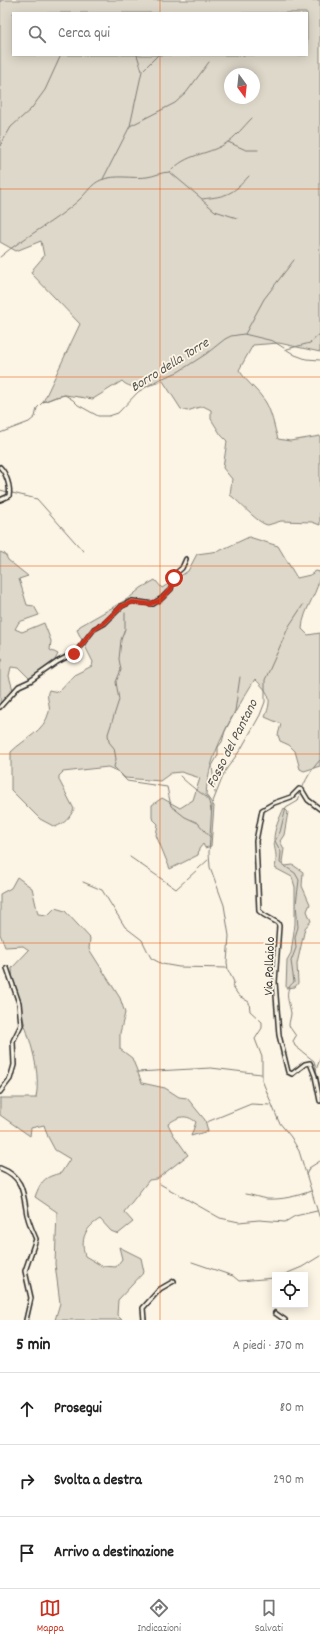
<!DOCTYPE html>
<html lang="it">
<meta charset="utf-8">
<style>
body{margin:0;font-family:Dekko,sans-serif;background:#f6f6f6;color:#222}
.controls{position:absolute;right:12px;bottom:12px;display:grid;overflow:hidden;border-radius:0px;box-shadow:0 2px 10px #0003}
.controls button{width:36px;height:36px;display:grid;place-items:center;padding:0;border:0;border-bottom:1px solid #e0e0e0;background:#fff;color:#222;font:20px sans-serif}
.compass{position:absolute;left:224px;top:68px;width:36px;height:36px;border-radius:50%;background:#fff;box-shadow:0 2px 10px #0003;rotate:165deg}
.stop{position:absolute;width:12px;height:12px;margin:-9px;border:3px solid #c8321e;border-radius:50%;background:#fff}
.stop.end{background:#c8321e;border-color:#fff;box-shadow:0 1px 4px #0008}
.list{margin:0;padding:0;list-style:none}
h2{display:flex;justify-content:space-between;align-items:center;height:52px;margin:0;padding:0 16px;font-size:17px}
h2 small{font-size:13px;font-weight:400;color:#767676}
.list li{display:grid;grid-template-columns:26px 1fr auto;gap:12px;align-items:center;box-sizing:border-box;height:72px;padding:0 16px;border-top:1px solid #e0e0e0}
.list b{display:block;font-size:15px;white-space:nowrap}
.list em{font-size:13px;font-style:normal;color:#767676}
.icon{flex:none;width:22px;height:22px;fill:none;stroke:currentColor;stroke-width:2;stroke-linecap:round;stroke-linejoin:round}
.map{position:relative;flex:none;width:320px;height:1320px;overflow:hidden}
.search{position:absolute;background:#fff;box-shadow:0 2px 10px #0003;left:12px;right:12px;top:12px;height:44px;display:flex;align-items:center;gap:10px;box-sizing:border-box;padding:0 14px;border-radius:0px;color:#767676;font-size:15px}
.sheet{height:268px;background:#fff}
nav{display:flex;justify-content:space-around;align-items:center;box-sizing:border-box;height:56px;border-top:1px solid #e0e0e0;background:#fff;font-size:11px;color:#767676}
nav a{display:grid;justify-items:center;gap:2px}
nav .on{color:#c8321e}
.map>svg:first-child{display:block}
.green{fill:#ded8ca;stroke:#84827a;fill-rule:evenodd}
.lines{fill:none;stroke-linecap:round;stroke-linejoin:round}
.stream{stroke:#7d7b74;stroke-width:1}
.minor-casing{stroke:#2b2b2b;stroke-width:6}
.minor{stroke:#fcf5e5;stroke-width:3}
.route{stroke:#c8321e;stroke-width:5}
.grid{fill:none;stroke:#e8590c;stroke-width:1;stroke-opacity:0.55}
.labels{text-anchor:middle;stroke-width:3.5;stroke-linejoin:round;paint-order:stroke}
.street-label{font-size:13px;fill:#2b2b2b;stroke:#fcf5e5}
.water-label{font-size:14px;font-style:italic;fill:#545350;stroke:#fcf5e5}
</style>
<div class="map">
<svg width="320" height="1320" viewBox="0 0 320 1320">
<rect width="100%" height="100%" fill="#fcf5e5"/>
<filter id="ink" filterUnits="userSpaceOnUse"><feTurbulence type="fractalNoise" baseFrequency=".025" numOctaves="2"/><feDisplacementMap in="SourceGraphic" scale="8" xChannelSelector="R" yChannelSelector="G"/><feConvolveMatrix kernelMatrix="1 2 1 2 8 2 1 2 1" color-interpolation-filters="sRGB"/></filter>
<g filter="url(#ink)">
<g class="green">
<path d="M0,0H320V352L279,343L253,345L239,370C246,382 257,389 265,401C272,412 274,427 278,439L290,441L320,436V525L312,522L281,521L268,525C258,524 240,502 230,495L232,479L223,468L227,441L221,435L211,419V410L203,406L187,411L181,409L163,381C151,385 132,392 122,381L93,399L65,395L56,397L43,402L80,324L31,273L33,269L44,256L41,241L16,251L0,242ZM13,13H307V55H13ZM230,74H254V98H230Z"/>
<path d="M249,537L278,546L297,578L310,575L316,571L320,572C320,592 303,608 302,629L308,635L320,633V766L304,771L300,769L295,751L289,745L280,741L278,735L281,724L265,717C273,698 269,693 255,679C234,714 208,753 206,795L214,806L211,846L205,848L203,844L199,849L198,855L170,869L156,835L158,824L152,818V805L162,798L180,808L193,800L200,778L181,772L171,773L160,781L125,778L119,772L108,767L63,772L59,776V780L74,809C69,819 65,823 55,827L40,819L11,790V752C25,738 44,732 49,712C51,705 45,697 49,690L58,692L74,675L92,666L93,662L77,630L80,626L129,598L141,588L155,580L162,588L188,571L197,554L219,551Z"/>
<polygon points="0,552 5,554 8,560 28,576 19,579 27,605 34,606 39,615 19,622 15,629 22,632 44,623 51,641 50,650 58,654 55,660 30,679 19,668 11,667 9,676 13,690 0,705 0,662 3,660 0,657"/>
<path d="M284,808L288,812L284,835L280,841L284,849L282,862L285,866L293,865L303,872L302,886L310,904L307,911L311,921L305,928L297,964L298,983L295,987L286,988L287,960L291,953L295,924V887L292,877L275,868C278,852 274,852 274,839C274,829 280,817 284,808Z"/>
<path d="M17,877L32,888L38,914L48,915L55,908L65,911L90,938L89,949L120,998L125,1013L120,1033V1049L132,1058L142,1083L165,1088L179,1097L187,1098L205,1120L208,1131L191,1136L196,1122C186,1114 179,1116 168,1124L173,1134L188,1155L157,1179L149,1180L124,1212L133,1222L118,1234L111,1231L100,1219C85,1228 80,1239 85,1256L102,1266L116,1267L122,1259L119,1247L141,1258L144,1272L118,1300L117,1315L122,1320H55L60,1303L55,1264L57,1212L35,1197C41,1180 45,1177 61,1173L70,1159L55,1150L48,1137L44,1125L31,1128L30,1136L0,1115V1098H36C44,1055 13,1010 12,968L29,950L23,946L5,947L0,934V894L11,888Z"/>
</g>
<g class="lines">
<g class="stream">
<polyline points="0,2 1,1"/>
<polyline points="143,70 158,55"/>
<polyline points="130,126 175,103 186,93 209,62"/>
<polyline points="228,142 246,150 258,150"/>
<polyline points="0,146 11,127 31,109 45,90 61,55"/>
<path d="M171,173L202,199C227,196 232,195 249,176"/>
<polyline points="103,179 130,126 142,71 137,55"/>
<polyline points="202,200 215,211 237,218"/>
<path d="M0,257C25,236 55,222 79,200C87,193 91,184 101,180C117,174 131,179 147,177C155,176 161,172 170,172C187,153 205,156 225,144C235,138 244,126 252,118"/>
<polyline points="245,334 264,299 294,260"/>
<polyline points="287,349 310,343 320,334"/>
<polyline points="0,433 29,422 35,417 37,408 43,402 56,397 65,395 73,400 78,405 98,416 109,416 118,413 138,392 158,380 178,372 206,354 225,339 231,336 244,334 273,341 295,355 306,359 320,360"/>
<polyline points="0,490 37,499 83,551"/>
<polyline points="303,605 289,626 265,680 265,702 260,715 241,749 225,771 212,804 209,853 210,867 224,905 229,936 227,962 228,970 234,982 232,986 239,996 249,1002 250,1011 262,1022 262,1028 255,1039 262,1057 262,1080 279,1122 291,1137 299,1151 320,1219"/>
<polyline points="125,613 125,629 121,640 119,659 121,670 116,682 119,700 108,734 109,742 114,748 116,759 114,767 127,781 167,787 171,806 185,817 198,823 210,837"/>
<path d="M320,760C309,772 302,786 298,801L286,808L280,832L275,841L281,852L280,863L295,873L299,880L296,904L298,927L295,937L296,948L291,961L294,982C283,990 289,1002 291,1013C291,1017 289,1021 289,1026L296,1036L293,1041L295,1046L314,1061L320,1086"/>
<path d="M180,776C185,781 190,785 195,789C206,797 209,796 211,811"/>
<polyline points="215,793 212,766 218,755 218,747 222,742 225,731 235,711 240,677"/>
<polyline points="130,857 176,889 209,859"/>
<polyline points="83,882 102,890 125,927 142,940 151,958 162,964 179,967 227,968"/>
<polyline points="316,1070 320,1059"/>
<polyline points="137,1072 211,1068 261,1074"/>
<polyline points="207,1122 251,1104 270,1105"/>
<polyline points="306,1175 309,1168 320,1161"/>
<polyline points="160,1184 220,1218 239,1222 259,1220 285,1222 295,1216 317,1211"/>
<path d="M245,1194C253,1195 260,1198 267,1199C281,1200 298,1196 311,1191"/>
<polyline points="192,1262 233,1276 239,1281 275,1278"/>
<polyline points="283,1275 302,1267 320,1256"/>
</g>
<g class="minor-casing">
<g id="minor">
<path d="M0,467C6,473 11,487 9,496L0,500"/>
<polyline points="0,707 19,686 30,681 57,662 76,652 94,629 105,623 122,606 132,601 153,604 162,598 171,589 174,575 182,568 186,559"/>
<polyline points="320,809 308,800 302,790 299,789 291,797 274,803 262,810 256,841 259,911 264,915 278,923 279,926 275,982 279,1035 288,1072 292,1074 305,1064 310,1063 315,1076 320,1101"/>
<polyline points="0,1092 10,1079 14,1065 13,1041 21,1025 19,1003 7,968"/>
<path d="M0,1168C21,1176 23,1189 26,1209C27,1219 32,1230 36,1239L25,1271L31,1298L26,1320"/>
<polyline points="275,1313 285,1320"/>
<polyline points="144,1320 143,1308 160,1289 174,1281"/>
</g>
</g>
<use href="#minor" class="minor"/>
</g>
</g>
<g class="lines" filter="url(#ink)">
<polyline class="route" points="74,654 94,629 104,623 122,606 132,602 149,604 159,601 171,589 174,578"/>
</g>
<path class="grid" d="M160,0V13M160,55V1320M0,189H320M0,377H320M0,566H320M0,754H320M0,943H320M0,1131H320"/>
<g class="labels">
<g class="street-label">
<text transform="translate(268 966) rotate(-88)" y="5">Via Pollaiolo</text>
</g>
<g class="water-label">
<text transform="translate(169 364) rotate(-32)" y="5">Borro della Torre</text>
<text transform="translate(231 743) rotate(-63)" y="5">Fosso del Pantano</text>
</g>
</g>
</svg>
<div class="controls">
<button><svg class="icon" aria-label="locate" viewBox="0 0 24 24"><circle cx="12" cy="12" r="6"/><path d="M12 2v4M12 18v4M2 12h4M18 12h4"/></svg></button>
</div>
<svg class="compass" viewBox="-18 -18 36 36"><path d="M0-13l5 13h-10z" fill="#e53935"/><path d="M0 13l5-13h-10z" fill="#767676"/></svg>
<div class="stop" style="left:174px;top:578px"></div>
<div class="stop end" style="left:74px;top:654px"></div>
<div class="search"><svg class="icon" aria-label="search" viewBox="0 0 24 24"><circle cx="10" cy="10" r="6"/><path d="M15 15l6 6"/></svg>Cerca qui</div>
</div>
<section class="sheet">
<h2>5 min<small>A piedi · 370 m</small></h2>
<ul class="list">
<li><svg class="icon" aria-label="ahead" viewBox="0 0 24 24"><path d="M12 20V5M6 11l6-6 6 6"/></svg><div><b>Prosegui</b></div><em>80 m</em></li>
<li><svg class="icon" aria-label="right" viewBox="0 0 24 24"><path d="M7 20v-9h11M14 6l5 5-5 5"/></svg><div><b>Svolta a destra</b></div><em>290 m</em></li>
<li><svg class="icon" aria-label="arrive" viewBox="0 0 24 24"><path d="M6 21V4h12l-3 4 3 4H6"/></svg><div><b>Arrivo a destinazione</b></div></li>
</ul>
</section>
<nav>
<a class="on"><svg class="icon" aria-label="map" viewBox="0 0 24 24"><path d="M3 6l6-2 6 2 6-2v14l-6 2-6-2-6 2zM9 4v14M15 6v14"/></svg>Mappa</a>
<a><svg class="icon" aria-label="directions" viewBox="0 0 24 24"><path d="M12 3l9 9-9 9-9-9zM9 14v-3h6M13 9l2 2-2 2"/></svg>Indicazioni</a>
<a><svg class="icon" aria-label="saved" viewBox="0 0 24 24"><path d="M7 4h10v16l-5-4-5 4z"/></svg>Salvati</a>
</nav>
